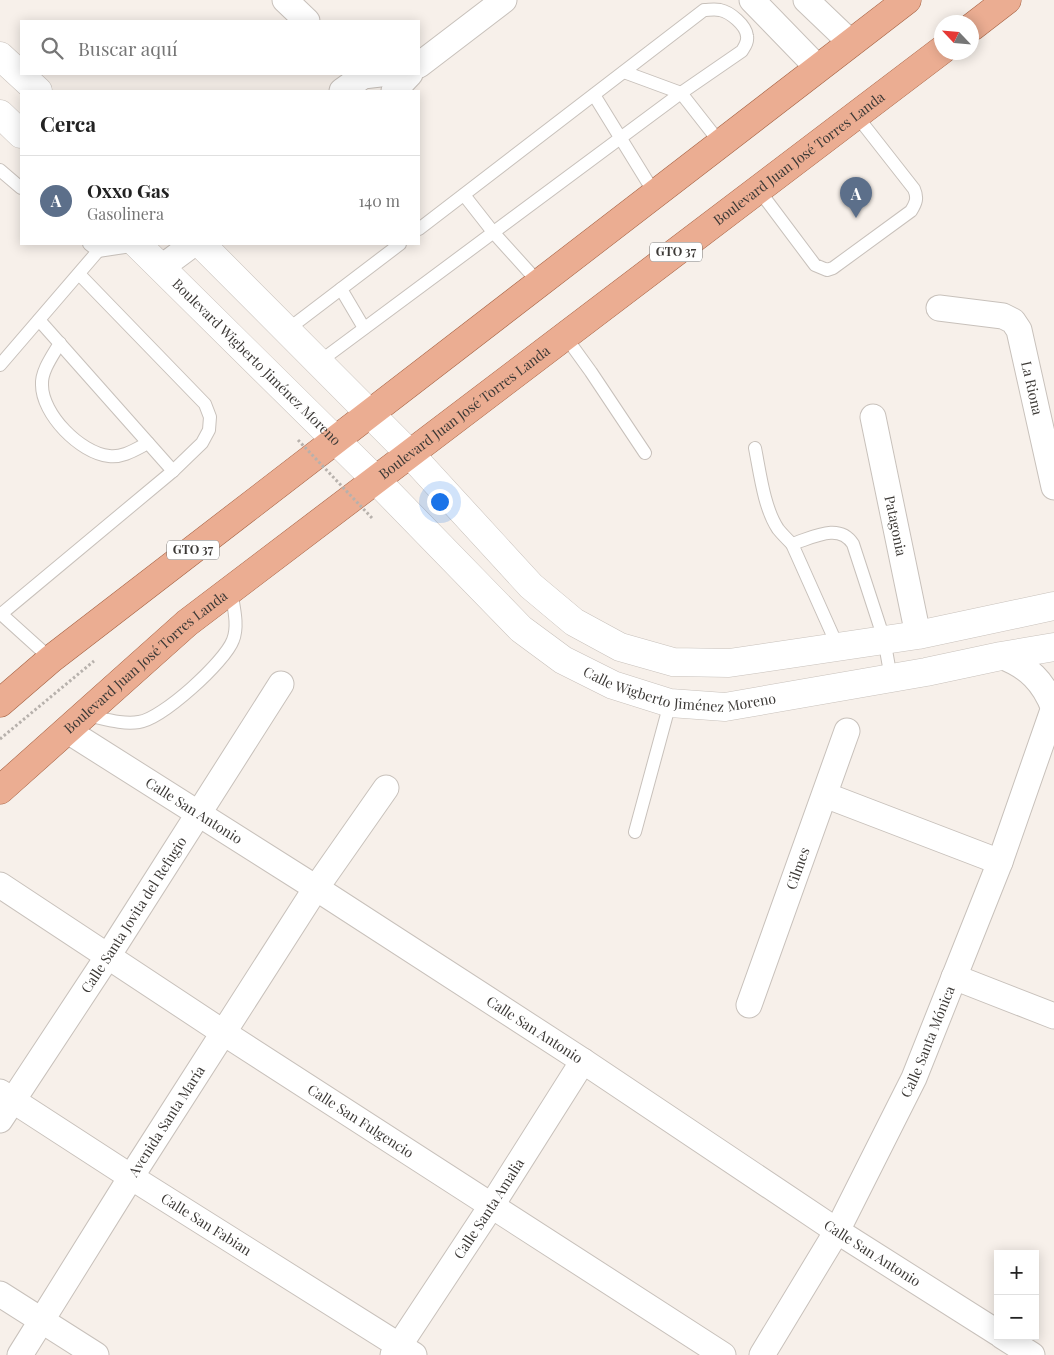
<!DOCTYPE html>
<html lang="es">
<meta charset="utf-8">
<style>
body{margin:0;font-family:"Playfair Display",serif;background:#f6f6f6;color:#222}
.controls{position:absolute;right:15px;bottom:15px;display:grid;overflow:hidden;border-radius:0px;box-shadow:0 2px 12px #0003}
.controls button{width:45px;height:45px;display:grid;place-items:center;padding:0;border:0;border-bottom:1px solid #e0e0e0;background:#fff;color:#222;font:25px sans-serif}
.compass{position:absolute;left:934px;top:15px;width:45px;height:45px;border-radius:50%;background:#fff;box-shadow:0 2px 12px #0003;rotate:296deg}
.you{position:absolute;left:439px;top:501px;width:18px;height:18px;margin:-12px;border:4px solid #fff;border-radius:50%;background:#1a73e8;box-shadow:0 0 0 8px #1a73e833}
.badge{display:grid;place-items:center;width:32px;height:32px;border-radius:50%;background:#2563eb;color:#fff;font-size:16px;font-weight:700}
.pin{position:absolute;translate:-50% -41px;filter:drop-shadow(0 1px 2px #0008)}
.pin::after{content:'';position:absolute;top:26px;width:18px;height:15px;background:inherit;clip-path:polygon(0 0,100% 0,50% 100%)}
.list{margin:0;padding:0;list-style:none}
h2{display:flex;justify-content:space-between;align-items:center;height:65px;margin:0;padding:0 20px;font-size:21px}
h2 small{font-size:16px;font-weight:400;color:#767676}
.list li{display:grid;grid-template-columns:32px 1fr auto;gap:15px;align-items:center;box-sizing:border-box;height:90px;padding:0 20px;border-top:1px solid #e0e0e0}
.list b{display:block;font-size:19px;white-space:nowrap}
.list p{margin:0;font-size:16px;white-space:nowrap;color:#767676}
.list em{font-size:16px;font-style:normal;color:#767676}
.icon{flex:none;width:28px;height:28px;fill:none;stroke:currentColor;stroke-width:2;stroke-linecap:round;stroke-linejoin:round}
.map{position:relative;flex:none;width:1054px;height:1355px;overflow:hidden}
.search{position:absolute;background:#fff;box-shadow:0 2px 12px #0003;left:20px;top:20px;width:400px;height:55px;display:flex;align-items:center;gap:12px;box-sizing:border-box;padding:0 18px;border-radius:0px;color:#767676;font-size:19px}
.panel{position:absolute;background:#fff;box-shadow:0 2px 12px #0003;left:20px;top:90px;width:400px;height:155px;border-radius:0px}
.map>svg:first-child{display:block}
.lines{fill:none;stroke-linecap:round;stroke-linejoin:round}
.service-casing{stroke:#c8c1bb;stroke-width:14}
.minor-casing{stroke:#c8c1bb;stroke-width:27}
.tertiary-casing{stroke:#c8c1bb;stroke-width:29}
.primary-casing{stroke:#a56142;stroke-width:29}
.path{stroke:#b7b1ac;stroke-width:3;stroke-dasharray:2.5 2.5;stroke-linecap:butt}
.service{stroke:#fff;stroke-width:12}
.minor{stroke:#fff;stroke-width:25}
.tertiary{stroke:#fff;stroke-width:28}
.primary{stroke:#ebad92;stroke-width:28}
.path-bridge{stroke:#b7b1ac;stroke-width:3;stroke-dasharray:2.5 2.5;stroke-linecap:butt}
.labels{text-anchor:middle;stroke-width:4.5;stroke-linejoin:round;paint-order:stroke}
.shield{fill:#fff;stroke:#767472;stroke-width:1}
.shield-label{font-size:12px;font-weight:bold;fill:#3c3936}
.street-label{font-size:14px;fill:#3c3936;stroke:#fff}
</style>
<div class="map">
<svg width="1054" height="1355" viewBox="0 0 1054 1355">
<rect width="100%" height="100%" fill="#f7f0ea"/>
<g class="lines">
<g class="service-casing">
<g id="service">
<polyline points="624,72 681,93 721,144"/>
<polyline points="594,95 655,194"/>
<polyline points="0,170 21,188"/>
<path d="M758,189L815,265L827,270L833,268L911,211C916,203 918,198 914,189L856,115"/>
<polyline points="464,195 493,232 539,283"/>
<polyline points="98,251 138,245"/>
<polyline points="341,289 364,328"/>
<polyline points="39,320 173,471"/>
<polyline points="287,330 400,244"/>
<polyline points="565,336 591,372 645,453"/>
<path d="M60,343C53,355 41,371 42,385C42,414 80,453 109,456C123,458 136,449 148,443"/>
<path d="M319,362L681,93L742,51C745,46 748,42 747,36C746,25 730,12 720,10C714,9 709,10 704,10L419,229"/>
<polyline points="0,365 98,251 89,244"/>
<path d="M755,448C760,473 764,508 778,529C782,534 787,539 792,544"/>
<polyline points="0,613 51,659"/>
<polyline points="0,615 173,471 202,443 209,430 210,417 205,404 79,274"/>
<path d="M838,647L792,544C812,538 839,522 853,544L884,639L891,678"/>
<path d="M86,715C102,718 122,725 139,722C162,719 225,662 233,640C239,625 233,605 231,590"/>
<polyline points="635,832 670,703"/>
</g>
</g>
<g class="minor-casing">
<g id="minor">
<polyline points="285,0 307,21"/>
<polyline points="752,0 818,68"/>
<polyline points="806,0 851,43"/>
<polyline points="419,65 504,0"/>
<polyline points="342,91 363,76 380,74"/>
<polyline points="394,91 410,74"/>
<polyline points="162,267 193,244"/>
<path id="s1" d="M939,308L1003,316L1013,321L1019,330L1054,487"/>
<path id="s2" d="M873,417L918,635"/>
<path d="M1001,656C1028,666 1044,682 1054,709"/>
<path id="s3" d="M68,731L316,888L583,1061L837,1231L998,1333"/>
<polyline points="825,795 1000,862"/>
<path id="s4" d="M0,885L224,1033L723,1355"/>
<polyline points="954,977 1054,1016"/>
<path id="s5" d="M749,1005L847,731"/>
<path id="s6" d="M0,1092L131,1177L414,1355"/>
<path id="s7" d="M0,1120L108,956L281,684"/>
<polyline points="0,1294 96,1355"/>
<polyline points="1002,1336 1032,1355"/>
<path id="s8" d="M20,1355L131,1177L316,888L386,788"/>
<path id="s9" d="M393,1355L492,1205L583,1061"/>
<path id="s10" d="M762,1355L837,1231L914,1078L1000,862L1054,707"/>
</g>
</g>
<g class="tertiary-casing">
<g id="tertiary">
<polyline points="0,56 38,91"/>
<polyline points="0,114 21,134"/>
<path id="s11" d="M137,244L376,480L521,629L563,660L613,685L670,703L725,707L926,672L1001,656L1054,647"/>
<polyline points="201,244 410,454 531,586 574,622 620,647 673,662 729,663 918,635 1054,606"/>
</g>
</g>
<g class="primary-casing">
<g id="primary">
<polyline points="972,27 1007,0"/>
<polyline points="0,703 51,659 907,0"/>
<path id="s12" d="M0,790L187,623L942,50"/>
</g>
</g>
<polyline class="path" points="0,739 94,661"/>
<use href="#service" class="service"/>
<use href="#minor" class="minor"/>
<use href="#tertiary" class="tertiary"/>
<use href="#primary" class="primary"/>
<polyline class="path-bridge" points="298,440 372,518"/>
</g>
<g class="labels">
<g class="shield">
<rect x="650" y="242.5" width="52" height="19" rx="4"/>
<rect x="167" y="540.5" width="52" height="19" rx="4"/>
</g>
<g class="shield-label">
<text x="676" y="256">GTO 37</text>
<text x="193" y="554">GTO 37</text>
</g>
<g class="street-label">
<text dy="5" stroke="none"><textPath href="#s12" startOffset="1019">Boulevard Juan José Torres Landa</textPath></text>
<text dy="5" stroke="none"><textPath href="#s11" startOffset="168">Boulevard Wigberto Jiménez Moreno</textPath></text>
<text dy="5" stroke="none"><textPath href="#s1" startOffset="146">La Riona</textPath></text>
<text dy="5" stroke="none"><textPath href="#s12" startOffset="599">Boulevard Juan José Torres Landa</textPath></text>
<text dy="5" stroke="none"><textPath href="#s2" startOffset="111">Patagonia</textPath></text>
<text dy="5" stroke="none"><textPath href="#s12" startOffset="194">Boulevard Juan José Torres Landa</textPath></text>
<text dy="5" stroke="none"><textPath href="#s11" startOffset="719">Calle Wigberto Jiménez Moreno</textPath></text>
<text dy="5" stroke="none"><textPath href="#s3" startOffset="149">Calle San Antonio</textPath></text>
<text dy="5" stroke="none"><textPath href="#s5" startOffset="145">Cilmes</textPath></text>
<text dy="5" stroke="none"><textPath href="#s7" startOffset="245">Calle Santa Jovita del Refugio</textPath></text>
<text dy="5" stroke="none"><textPath href="#s3" startOffset="554">Calle San Antonio</textPath></text>
<text dy="5" stroke="none"><textPath href="#s10" startOffset="355">Calle Santa Mónica</textPath></text>
<text dy="5" stroke="none"><textPath href="#s8" startOffset="276">Avenida Santa María</textPath></text>
<text dy="5" stroke="none"><textPath href="#s4" startOffset="431">Calle San Fulgencio</textPath></text>
<text dy="5" stroke="none"><textPath href="#s9" startOffset="175">Calle Santa Amalia</textPath></text>
<text dy="5" stroke="none"><textPath href="#s6" startOffset="245">Calle San Fabian</textPath></text>
<text dy="5" stroke="none"><textPath href="#s3" startOffset="959">Calle San Antonio</textPath></text>
</g>
</g>
</svg>
<div class="controls">
<button>+</button>
<button>−</button>
</div>
<svg class="compass" viewBox="-18 -18 36 36"><path d="M0-13l5 13h-10z" fill="#e53935"/><path d="M0 13l5-13h-10z" fill="#767676"/></svg>
<div class="you"></div>
<div class="pin badge" style="left:856px;top:218px;background:#5c6f8a">A</div>
<div class="search"><svg class="icon" aria-label="search" viewBox="0 0 24 24"><circle cx="10" cy="10" r="6"/><path d="M15 15l6 6"/></svg>Buscar aquí</div>
<section class="panel">
<h2>Cerca<small></small></h2>
<ul class="list">
<li><span class="badge" style="background:#5c6f8a">A</span><div><b>Oxxo Gas</b><p>Gasolinera</p></div><em>140 m</em></li>
</ul>
</section>
</div>
